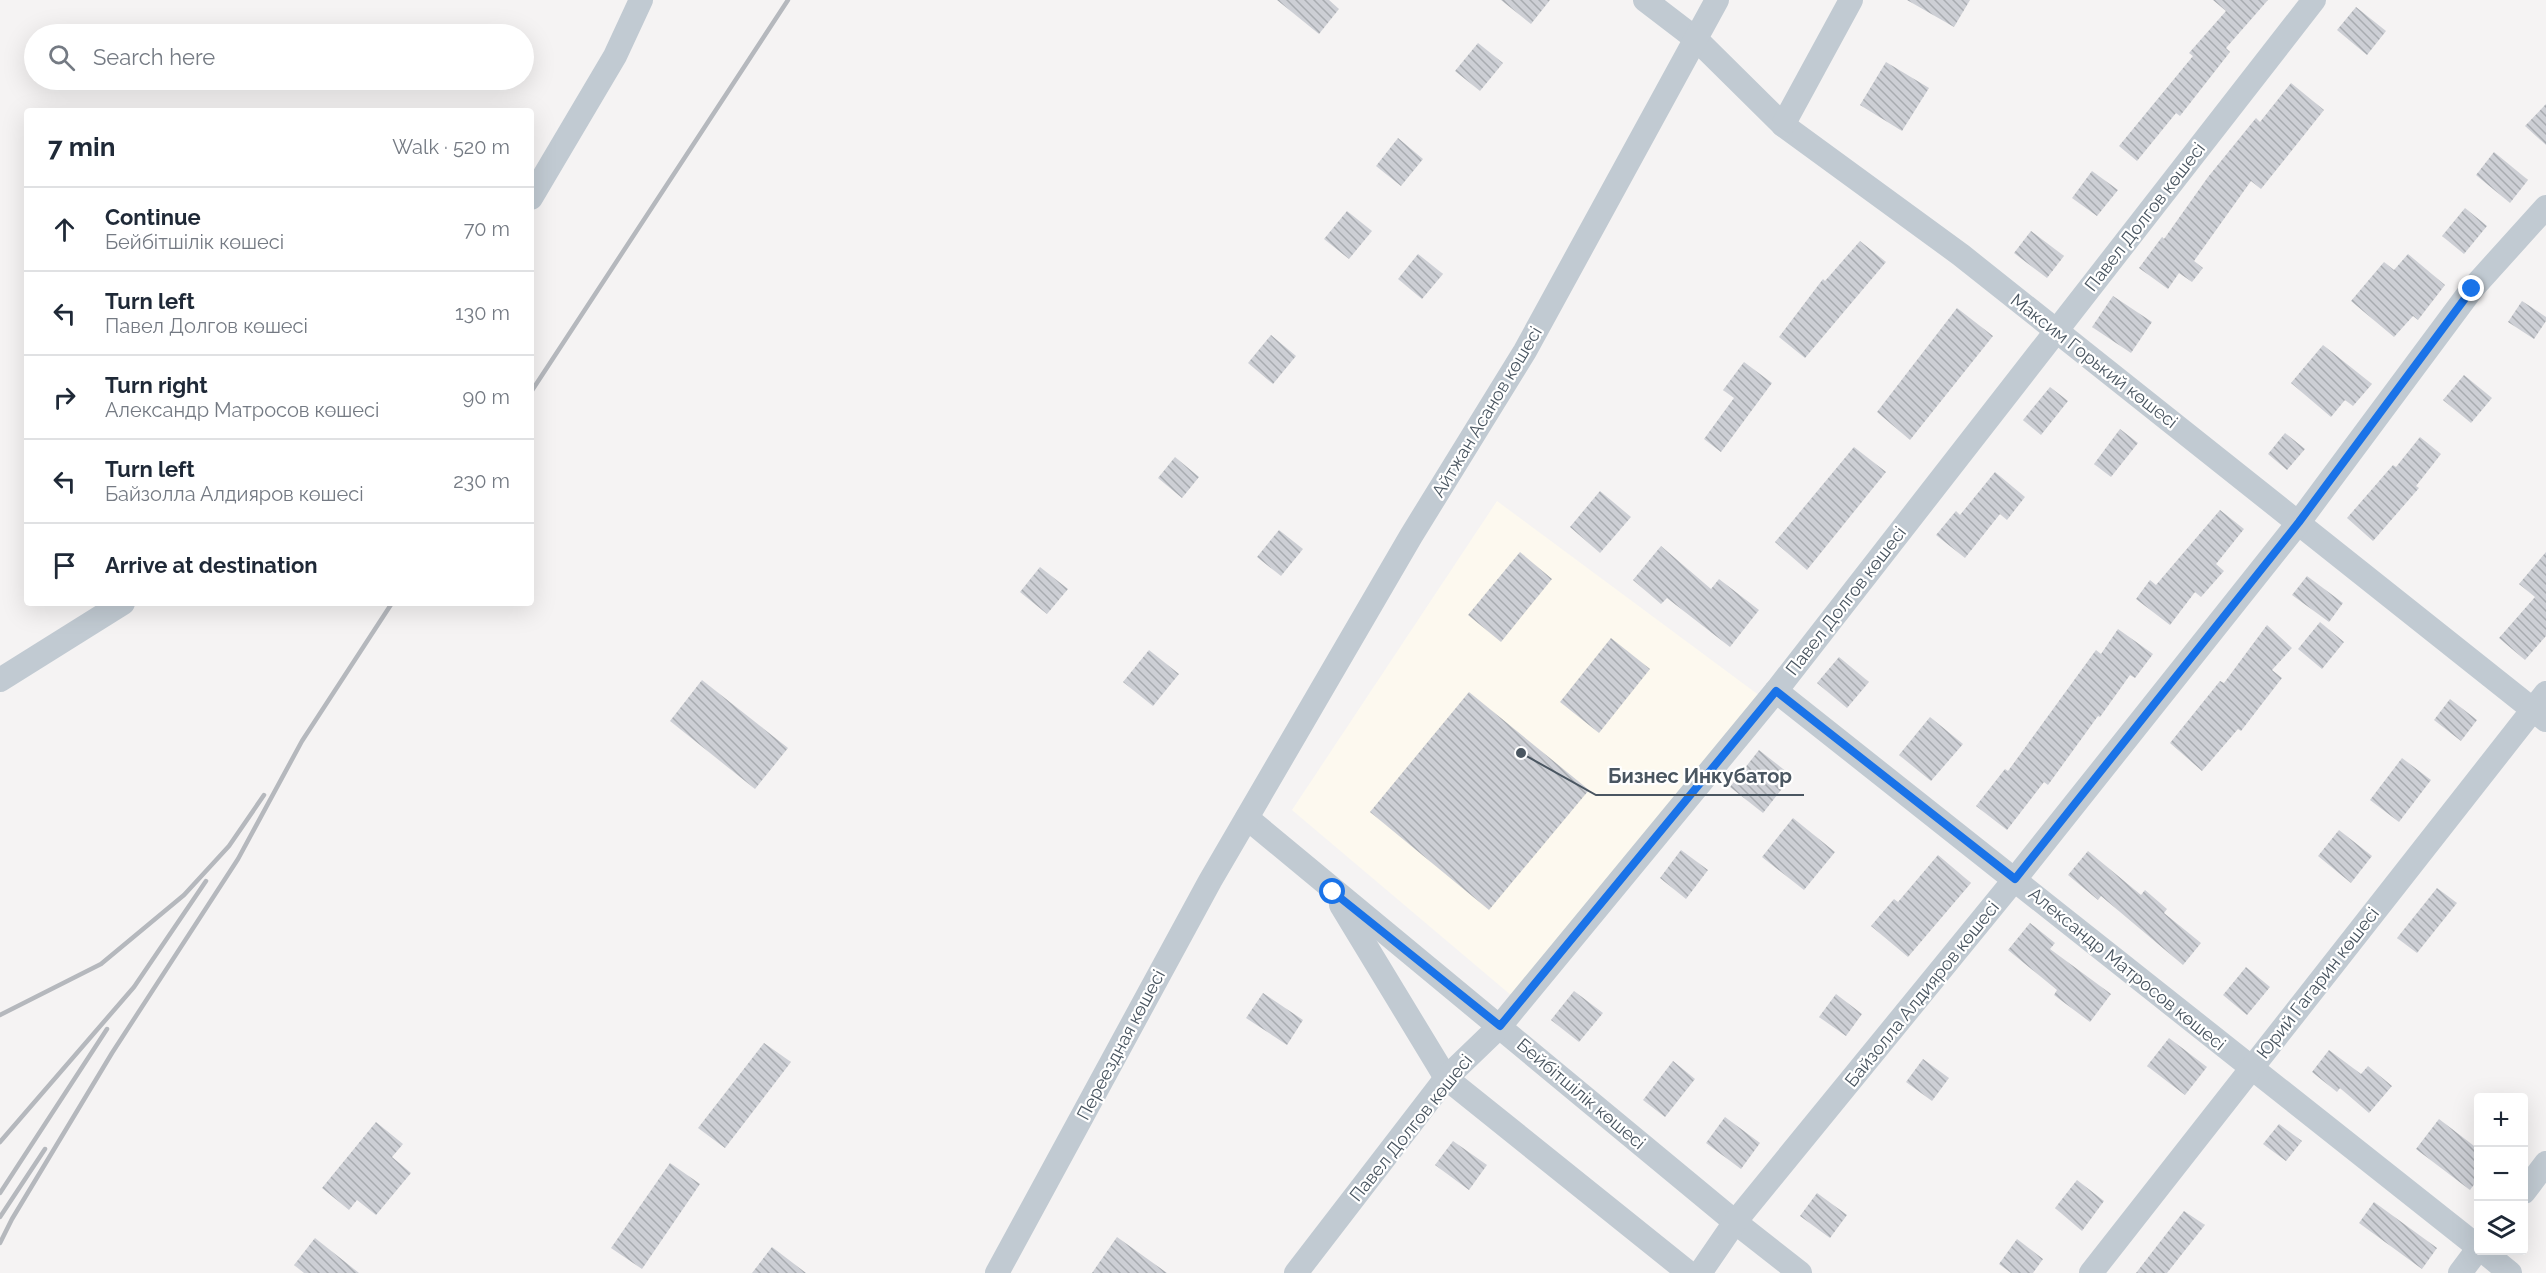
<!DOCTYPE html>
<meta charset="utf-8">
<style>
body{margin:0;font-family:Raleway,sans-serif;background:#f2f2f3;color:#1f2937}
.controls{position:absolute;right:18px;bottom:18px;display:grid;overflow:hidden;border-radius:6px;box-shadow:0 6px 24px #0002}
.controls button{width:54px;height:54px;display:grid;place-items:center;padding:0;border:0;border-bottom:2px solid #e0e1e3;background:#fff;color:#1f2937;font:30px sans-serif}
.stop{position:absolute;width:18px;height:18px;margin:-14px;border:4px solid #1a73e8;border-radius:50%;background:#fff}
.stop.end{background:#1a73e8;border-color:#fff;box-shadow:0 2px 6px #0008}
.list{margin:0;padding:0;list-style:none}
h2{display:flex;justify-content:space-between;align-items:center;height:78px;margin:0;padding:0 24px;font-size:26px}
h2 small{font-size:20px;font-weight:400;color:#747a83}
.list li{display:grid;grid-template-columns:39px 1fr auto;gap:18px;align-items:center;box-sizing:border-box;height:84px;padding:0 24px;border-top:2px solid #e0e1e3}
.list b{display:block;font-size:22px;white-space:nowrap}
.list p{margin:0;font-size:20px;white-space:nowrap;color:#747a83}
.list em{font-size:20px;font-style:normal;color:#747a83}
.icon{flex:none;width:33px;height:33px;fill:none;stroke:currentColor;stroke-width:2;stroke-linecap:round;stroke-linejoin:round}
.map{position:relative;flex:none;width:2546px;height:1273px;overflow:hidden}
.search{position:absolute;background:#fff;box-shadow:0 6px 24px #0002;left:24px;top:24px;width:510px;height:66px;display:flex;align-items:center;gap:15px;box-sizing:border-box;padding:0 21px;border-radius:33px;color:#747a83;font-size:22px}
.panel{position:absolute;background:#fff;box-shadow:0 6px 24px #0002;left:24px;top:108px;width:510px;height:498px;border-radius:6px}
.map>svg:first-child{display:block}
.commercial{fill:#fdf9ef}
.building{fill:url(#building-back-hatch)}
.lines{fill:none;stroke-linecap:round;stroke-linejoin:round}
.minor{stroke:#c1cad2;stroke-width:24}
.rail{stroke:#b5b8bd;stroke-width:4.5}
.route{stroke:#1a73e8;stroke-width:8}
.labels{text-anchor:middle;stroke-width:4.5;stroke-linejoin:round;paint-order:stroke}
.street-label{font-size:18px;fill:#4a5661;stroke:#fff}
.leader{fill:none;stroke:#4a5661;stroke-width:2}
.callout-dot{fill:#4a5661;stroke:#fff;stroke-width:2}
.callout-label{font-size:20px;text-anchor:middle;font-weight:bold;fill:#4a5661;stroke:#fff;stroke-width:4.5;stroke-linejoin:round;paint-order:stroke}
</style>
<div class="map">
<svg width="2546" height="1273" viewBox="0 0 2546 1273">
<defs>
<pattern id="building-back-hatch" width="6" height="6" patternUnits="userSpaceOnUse" patternTransform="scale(1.5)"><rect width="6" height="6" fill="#cdcfd5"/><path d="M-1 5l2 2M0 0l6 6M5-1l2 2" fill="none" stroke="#a8abb0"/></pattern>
</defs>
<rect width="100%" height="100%" fill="#f5f3f3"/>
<polygon class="commercial" points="1497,501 1760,696 1512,996 1292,810"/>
<g class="building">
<polygon points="1277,0 1329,0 1339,9 1319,34"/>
<polygon points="1501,0 1550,0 1531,24"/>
<polygon points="1907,0 1970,0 1954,27"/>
<polygon points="2213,0 2268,0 2226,48 2230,52 2180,116 2176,113 2137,161 2119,146 2193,56 2189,53 2226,11"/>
<polygon points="2356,7 2386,31 2367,55 2337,30"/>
<polygon points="1478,43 1503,63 1480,91 1455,71"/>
<polygon points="1886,62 1929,88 1902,131 1860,105"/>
<polygon points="2291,83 2324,110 2261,189 2251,181 2194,261 2203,268 2192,282 2179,273 2168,289 2139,268 2162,237 2164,239 2208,177 2256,118 2260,122"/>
<polygon points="2546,104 2546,145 2525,126"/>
<polygon points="1398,138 1423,159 1401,186 1376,166"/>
<polygon points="2494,152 2528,180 2510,203 2476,175"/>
<polygon points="2092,171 2118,190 2097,216 2072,198"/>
<polygon points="2465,208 2487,226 2464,254 2442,236"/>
<polygon points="1347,211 1372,231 1349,259 1324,239"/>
<polygon points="2031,231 2064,256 2047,278 2014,253"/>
<polygon points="1860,241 1886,262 1805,358 1779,337 1823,279 1825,281"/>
<polygon points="1418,254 1443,274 1422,299 1398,279"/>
<polygon points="2408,254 2445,285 2418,320 2413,316 2394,337 2351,301 2384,262 2394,270"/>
<polygon points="2113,296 2152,322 2131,353 2092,327"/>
<polygon points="2522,301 2546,317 2546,321 2534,339 2508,322"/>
<polygon points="1957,308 1993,336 1910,440 1877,412"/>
<polygon points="1271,335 1296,356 1273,384 1248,363"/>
<polygon points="2323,345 2372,384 2353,406 2345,400 2331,417 2291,383"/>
<polygon points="1744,362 1772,383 1721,452 1704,439 1734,398 1723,390"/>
<polygon points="2464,375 2492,398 2471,423 2443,400"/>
<polygon points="2050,387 2068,401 2041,435 2023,420"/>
<polygon points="2120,429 2138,443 2111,477 2094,464"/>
<polygon points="2285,433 2305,449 2287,470 2268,454"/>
<polygon points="2420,437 2441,454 2416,486 2419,488 2373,541 2347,518 2393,465 2396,467"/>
<polygon points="1854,447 1886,472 1807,570 1775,542"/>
<polygon points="1175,457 1199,477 1182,498 1158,478"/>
<polygon points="1995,472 2025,497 2007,520 2000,514 1965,558 1936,535 1956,511 1960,515"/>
<polygon points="1600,491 1631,517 1600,553 1570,527"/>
<polygon points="2220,510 2244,529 2216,564 2224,571 2201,597 2195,592 2170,625 2136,599 2150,580 2156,585"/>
<polygon points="1279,530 1303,549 1281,576 1257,557"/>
<polygon points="1661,546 1711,589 1719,579 1759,610 1730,647 1667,598 1661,604 1633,580"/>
<polygon points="1520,552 1552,579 1501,642 1468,615"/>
<polygon points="2546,552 2546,636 2525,660 2499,638 2535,597 2519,584"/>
<polygon points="1040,567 1068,589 1047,614 1020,592"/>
<polygon points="2307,576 2343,603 2329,622 2292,595"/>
<polygon points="2320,622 2344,642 2322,669 2298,649"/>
<polygon points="2267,625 2292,648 2272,670 2282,678 2241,731 2238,729 2202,771 2170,743 2220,681 2224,683"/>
<polygon points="2118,629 2153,654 2135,678 2130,675 2100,717 2098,716 2048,785 2044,782 2007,830 1976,806 2005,769 2008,771 2096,650 2101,654"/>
<polygon points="1611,638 1650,669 1599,733 1560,702"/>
<polygon points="1149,650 1179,674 1153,706 1123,682"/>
<polygon points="1839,657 1869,682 1847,708 1817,683"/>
<polygon points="702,680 788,748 755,789 670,721"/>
<polygon points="1469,692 1589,790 1489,910 1370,812"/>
<polygon points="2450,699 2477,720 2461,741 2434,720"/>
<polygon points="1930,717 1963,744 1931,781 1899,755"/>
<polygon points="1759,750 1792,776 1763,813 1730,787"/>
<polygon points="2402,758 2431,780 2399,822 2370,800"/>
<polygon points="1793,818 1835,852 1804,890 1762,857"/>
<polygon points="2339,830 2372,856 2351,883 2318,856"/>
<polygon points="1681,850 1708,870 1686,899 1660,878"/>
<polygon points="2088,851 2141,895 2145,890 2167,909 2164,913 2201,943 2183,965 2101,896 2098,900 2068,875"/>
<polygon points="1938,855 1971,883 1908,957 1871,926 1894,899 1898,902"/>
<polygon points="2437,888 2457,903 2417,953 2397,938"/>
<polygon points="2030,923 2055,943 2050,949 2111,994 2090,1022 2054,995 2057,990 2008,950"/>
<polygon points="2246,967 2270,987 2247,1015 2223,995"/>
<polygon points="1574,991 1603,1013 1579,1042 1551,1020"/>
<polygon points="1263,993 1303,1020 1287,1045 1246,1018"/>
<polygon points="1836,994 1862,1014 1846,1036 1819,1017"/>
<polygon points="2169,1038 2207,1067 2185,1095 2147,1066"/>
<polygon points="764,1043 791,1062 725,1148 698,1128"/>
<polygon points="2329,1050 2361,1074 2368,1066 2392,1086 2369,1113 2340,1088 2337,1092 2312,1072"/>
<polygon points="1923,1059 1949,1078 1932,1101 1906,1082"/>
<polygon points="1673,1061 1695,1079 1665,1117 1643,1100"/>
<polygon points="1725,1117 1760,1143 1741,1169 1706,1143"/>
<polygon points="2439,1119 2478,1149 2478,1179 2470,1190 2416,1149"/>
<polygon points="376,1122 403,1144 392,1157 411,1173 376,1215 357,1200 349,1210 322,1188"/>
<polygon points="2279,1124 2302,1141 2286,1161 2263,1144"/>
<polygon points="1453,1141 1487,1165 1469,1190 1435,1165"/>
<polygon points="670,1163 700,1184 642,1269 611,1248"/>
<polygon points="2077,1180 2104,1201 2082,1231 2055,1208"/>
<polygon points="1817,1193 1847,1215 1830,1238 1800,1216"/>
<polygon points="2374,1202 2437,1248 2422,1269 2359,1223"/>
<polygon points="2184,1211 2205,1225 2167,1273 2136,1273"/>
<polygon points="1117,1237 1167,1273 1092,1273"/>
<polygon points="315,1238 359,1273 304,1273 294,1265"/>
<polygon points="2017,1239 2043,1259 2033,1273 2011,1273 1999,1264"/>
<polygon points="772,1247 806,1273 752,1273"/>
</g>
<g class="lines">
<g class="minor">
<polyline points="1645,0 1696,39 1783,125 1961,255 2546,720"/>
<polyline points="1783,125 1851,0"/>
<polyline points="531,198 615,56 641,0"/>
<polyline points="0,680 123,603"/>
<polyline points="1776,691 2478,1247"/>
<polyline points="1247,818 1735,1222 1800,1273"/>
<polyline points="1341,905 1446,1078 1689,1273"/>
<polyline points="2524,1192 2546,1163"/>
<polyline points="2482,1250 2510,1273"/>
<polyline points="997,1273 1210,881 1411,536 1525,351 1717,0"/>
<polyline points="1296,1273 1446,1078 1500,1026 1776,691 2314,0"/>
<polyline points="1700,1273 1735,1222 2015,879 2299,522 2472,289 2546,207"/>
<polyline points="2091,1273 2546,693"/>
<polyline points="2460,1273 2478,1249"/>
</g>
<g class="rail">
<polyline points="531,392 788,0"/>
<polyline points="0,1015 101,964 184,895 229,846 264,795"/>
<polyline points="0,1142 134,987 206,881"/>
<polyline points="0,1193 107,1029"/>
<polyline points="0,1217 45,1149"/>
<polyline points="0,1243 12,1219 112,1053 238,859 302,741 392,603"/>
</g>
</g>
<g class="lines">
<polyline class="route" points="1333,892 1500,1026 1776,691 2015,879 2299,522 2472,289"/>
</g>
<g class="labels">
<g class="street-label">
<text transform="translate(2145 217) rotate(-52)" y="6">Павел Долгов көшесі</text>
<text transform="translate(2094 361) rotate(38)" y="6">Максим Горький көшесі</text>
<text transform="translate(1487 412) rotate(-59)" y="6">Айтжан Асанов көшесі</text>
<text transform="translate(1846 601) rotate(-52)" y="6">Павел Долгов көшесі</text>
<text transform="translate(2127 969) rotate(39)" y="6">Александр Матросов көшесі</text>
<text transform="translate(2318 983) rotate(-52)" y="6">Юрий Гагарин көшесі</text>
<text transform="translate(1922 994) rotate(-51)" y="6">Байзолла Алдияров көшесі</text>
<text transform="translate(1121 1045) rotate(-62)" y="6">Переездная көшесі</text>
<text transform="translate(1581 1094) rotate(40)" y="6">Бейбітшілік көшесі</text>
<text transform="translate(1411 1128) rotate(-51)" y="6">Павел Долгов көшесі</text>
</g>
</g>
<path class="leader" d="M1521 753L1596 795H1804"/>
<circle class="callout-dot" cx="1521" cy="753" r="6"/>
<g class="callout-label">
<text x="1700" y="783">Бизнес Инкубатор</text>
</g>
</svg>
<div class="controls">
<button>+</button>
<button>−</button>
<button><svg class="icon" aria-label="layers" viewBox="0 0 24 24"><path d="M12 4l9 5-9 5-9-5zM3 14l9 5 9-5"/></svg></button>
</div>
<div class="stop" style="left:1333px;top:892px"></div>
<div class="stop end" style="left:2472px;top:289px"></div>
<div class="search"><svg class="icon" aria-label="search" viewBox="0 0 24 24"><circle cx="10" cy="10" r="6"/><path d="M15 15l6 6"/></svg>Search here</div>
<section class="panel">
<h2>7 min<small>Walk · 520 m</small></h2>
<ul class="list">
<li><svg class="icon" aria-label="ahead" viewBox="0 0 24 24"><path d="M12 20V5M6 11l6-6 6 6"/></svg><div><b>Continue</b><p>Бейбітшілік көшесі</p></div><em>70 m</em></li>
<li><svg class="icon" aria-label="left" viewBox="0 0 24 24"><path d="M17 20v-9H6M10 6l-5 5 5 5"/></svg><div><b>Turn left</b><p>Павел Долгов көшесі</p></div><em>130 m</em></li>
<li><svg class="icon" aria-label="right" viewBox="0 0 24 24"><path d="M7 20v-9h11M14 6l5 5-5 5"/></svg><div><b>Turn right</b><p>Александр Матросов көшесі</p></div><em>90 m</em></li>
<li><svg class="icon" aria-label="left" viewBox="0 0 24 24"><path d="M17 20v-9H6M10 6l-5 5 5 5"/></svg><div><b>Turn left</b><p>Байзолла Алдияров көшесі</p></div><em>230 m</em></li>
<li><svg class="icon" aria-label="arrive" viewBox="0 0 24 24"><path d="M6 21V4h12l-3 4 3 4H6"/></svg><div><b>Arrive at destination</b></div></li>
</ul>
</section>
</div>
